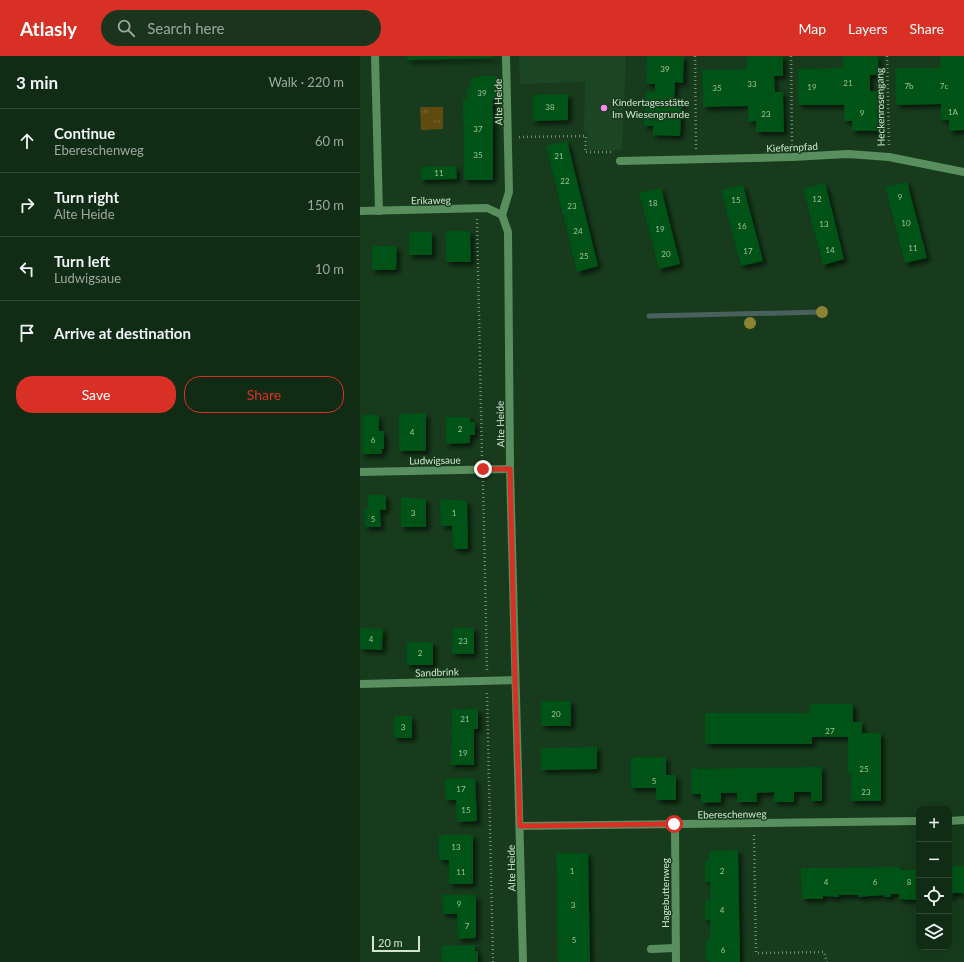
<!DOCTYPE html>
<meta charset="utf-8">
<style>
body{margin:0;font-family:Lato,sans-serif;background:#1a341e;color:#f1f3f6}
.controls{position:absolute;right:12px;bottom:12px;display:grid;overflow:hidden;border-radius:8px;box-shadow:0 4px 16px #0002}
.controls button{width:36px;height:36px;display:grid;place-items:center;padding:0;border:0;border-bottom:1px solid #304834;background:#112c15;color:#f1f3f6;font:20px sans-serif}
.scale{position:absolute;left:12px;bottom:10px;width:48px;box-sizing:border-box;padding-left:4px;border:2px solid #d1e6d2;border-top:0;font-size:11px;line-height:14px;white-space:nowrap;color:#d1e6d2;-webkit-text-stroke:3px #173b1c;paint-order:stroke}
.stop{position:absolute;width:12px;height:12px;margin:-9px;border:3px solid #d93025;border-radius:50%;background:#fff}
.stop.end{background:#d93025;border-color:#fff;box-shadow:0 1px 4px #0008}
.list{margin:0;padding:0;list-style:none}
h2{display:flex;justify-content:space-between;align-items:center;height:52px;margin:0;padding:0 16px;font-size:17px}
h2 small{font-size:13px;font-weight:400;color:#9ca7a0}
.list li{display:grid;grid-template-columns:26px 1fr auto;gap:12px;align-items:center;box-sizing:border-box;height:64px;padding:0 16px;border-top:1px solid #304834}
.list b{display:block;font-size:15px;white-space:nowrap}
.list p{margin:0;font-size:13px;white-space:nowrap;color:#9ca7a0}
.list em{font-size:13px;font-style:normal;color:#9ca7a0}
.actions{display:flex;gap:8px;padding:12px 16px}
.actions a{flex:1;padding:9px 0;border:1px solid #d93025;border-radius:16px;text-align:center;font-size:14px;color:#d93025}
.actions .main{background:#d93025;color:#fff}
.icon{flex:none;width:22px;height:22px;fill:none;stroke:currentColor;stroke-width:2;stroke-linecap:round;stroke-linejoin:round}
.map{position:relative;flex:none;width:604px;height:906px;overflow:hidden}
header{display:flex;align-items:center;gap:24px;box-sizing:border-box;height:56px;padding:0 20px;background:#d93025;color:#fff}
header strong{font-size:19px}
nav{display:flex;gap:22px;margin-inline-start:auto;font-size:14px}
.search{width:280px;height:36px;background:#1a341e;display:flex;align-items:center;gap:10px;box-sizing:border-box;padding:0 14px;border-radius:22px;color:#9ca7a0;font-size:15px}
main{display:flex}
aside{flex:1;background:#112c15}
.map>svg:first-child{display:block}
.built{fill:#1c4623}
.grass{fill:url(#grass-tufts)}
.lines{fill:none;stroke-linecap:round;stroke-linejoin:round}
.stream{stroke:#4a605c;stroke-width:5}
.building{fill:#005318;filter:url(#shadow)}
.path{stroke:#708d73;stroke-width:2.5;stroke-dasharray:1 3;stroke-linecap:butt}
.service{stroke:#598e5e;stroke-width:8}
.minor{stroke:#598e5e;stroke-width:8}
.tree{fill:#8c8335}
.route{stroke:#d93025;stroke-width:5}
.poi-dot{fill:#f28af3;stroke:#173b1c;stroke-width:1.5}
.labels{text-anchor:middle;stroke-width:3;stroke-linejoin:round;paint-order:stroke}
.number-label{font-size:8px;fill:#9dc1a4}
.street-label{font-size:10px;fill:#d1e6d2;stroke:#173b1c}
.poi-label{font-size:10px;fill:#d1e6d2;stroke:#173b1c;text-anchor:start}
</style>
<header>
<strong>Atlasly</strong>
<div class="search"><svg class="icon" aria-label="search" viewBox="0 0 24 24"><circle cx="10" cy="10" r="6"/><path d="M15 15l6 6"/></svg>Search here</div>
<nav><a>Map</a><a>Layers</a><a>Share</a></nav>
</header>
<main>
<aside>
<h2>3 min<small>Walk · 220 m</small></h2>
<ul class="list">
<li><svg class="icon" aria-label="ahead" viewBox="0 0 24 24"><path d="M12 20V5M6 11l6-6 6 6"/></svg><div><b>Continue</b><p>Ebereschenweg</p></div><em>60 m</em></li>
<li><svg class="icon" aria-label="right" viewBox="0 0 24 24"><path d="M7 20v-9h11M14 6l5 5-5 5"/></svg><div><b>Turn right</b><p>Alte Heide</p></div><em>150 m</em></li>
<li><svg class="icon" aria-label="left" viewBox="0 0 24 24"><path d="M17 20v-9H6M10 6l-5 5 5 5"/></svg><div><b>Turn left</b><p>Ludwigsaue</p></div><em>10 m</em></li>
<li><svg class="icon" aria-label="arrive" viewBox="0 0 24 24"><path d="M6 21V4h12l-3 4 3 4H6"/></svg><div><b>Arrive at destination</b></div></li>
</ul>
<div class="actions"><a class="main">Save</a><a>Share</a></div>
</aside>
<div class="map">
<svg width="604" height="906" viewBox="0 0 604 906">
<defs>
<pattern id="grass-tufts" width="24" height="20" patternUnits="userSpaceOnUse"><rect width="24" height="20" fill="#5f4a10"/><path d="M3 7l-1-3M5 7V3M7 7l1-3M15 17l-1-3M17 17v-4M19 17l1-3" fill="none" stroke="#756432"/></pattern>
<filter id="shadow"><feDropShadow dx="3.5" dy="3.5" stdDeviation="2" flood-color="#0009"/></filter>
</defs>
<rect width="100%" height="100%" fill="#173b1c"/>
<polygon class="built" points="159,0 266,0 262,94 227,94 228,76 224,76 225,26 160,28"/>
<polygon class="grass" points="60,51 83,51 83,73 61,74"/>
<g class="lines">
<polyline class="stream" points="289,260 462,256"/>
</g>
<g class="building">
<polygon points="47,0 134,0 134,2 47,4"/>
<polygon points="287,0 324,0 323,27 315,26 315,33 314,42 322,43 320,80 293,79 293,70 284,70 286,35 295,36 295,28 286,28"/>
<polygon points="387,0 423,0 423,20 414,20 415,36 423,36 424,76 396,76 396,65 388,66 388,50 343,51 342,14 387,13"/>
<polygon points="483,0 518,0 519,19 510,19 510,35 519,35 520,75 492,75 492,65 484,65 484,49 438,49 438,13 483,12"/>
<polygon points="580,0 604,0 604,74 589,75 589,64 581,64 581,48 536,49 535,12 580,12"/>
<polygon points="122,20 137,20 137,43 133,43 133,124 104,124 103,43 107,43 107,31 111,31 111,22"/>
<polygon points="208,38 208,64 173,65 173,39"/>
<polygon points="207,85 238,210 217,216 186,90"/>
<polygon points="96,110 97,123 61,124 61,111"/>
<polygon points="547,126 567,202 545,207 525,131"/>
<polygon points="465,127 484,203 463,209 443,133"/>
<polygon points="383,129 403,205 381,210 361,134"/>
<polygon points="301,132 320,208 299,213 279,137"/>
<polygon points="86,175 110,175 111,206 86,206"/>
<rect x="49" y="176" width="23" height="23"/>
<polygon points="12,190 37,190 36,214 12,214"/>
<polygon points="66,357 66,395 39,395 39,358"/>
<polygon points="2,359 19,359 19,375 24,375 24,393 22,393 22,398 2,398"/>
<polygon points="86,361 110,361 110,366 115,366 115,379 110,379 110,387 86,388"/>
<polygon points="8,439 26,439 26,454 20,454 21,471 5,471 5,452 8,452"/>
<polygon points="41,441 66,443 66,471 41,471"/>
<polygon points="80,443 107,445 108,493 93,493 92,470 81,470"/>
<polygon points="0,572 23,573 22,594 0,593"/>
<polygon points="93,572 114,572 114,598 92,598"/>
<rect x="47" y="586" width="26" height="23"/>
<rect x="181" y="645" width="30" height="25"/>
<polygon points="450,648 493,648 493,666 502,666 502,677 521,677 521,745 491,745 491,717 488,717 488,681 452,681 452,688 345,688 345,657 450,657"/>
<polygon points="92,653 118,653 118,673 114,673 114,709 91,709"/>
<rect x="34" y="660" width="18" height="22"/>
<polygon points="237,691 237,713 181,714 181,692"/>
<polygon points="271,701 306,701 306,719 316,719 316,744 296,744 296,732 271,732"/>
<polygon points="462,711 462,745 451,745 451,736 434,736 434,746 414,746 414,736 397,737 397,746 377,746 377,737 361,737 361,746 341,747 341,738 331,738 331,713"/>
<polygon points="115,722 117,765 97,766 96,744 86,744 85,723"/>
<polygon points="79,779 113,779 113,828 89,828 89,804 79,804"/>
<polygon points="378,794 380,906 351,906 346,905 346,884 350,883 350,864 345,864 345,844 350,844 350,825 345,826 345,804 349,804 349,795"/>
<polygon points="196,797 228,797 230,906 198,906"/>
<polygon points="592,810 604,810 604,839 602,837 592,837 592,842 589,842 589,814 592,813"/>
<polygon points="540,811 540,814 559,814 559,842 556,842 556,844 539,843 539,838 531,838 531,841 524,841 524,839 498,841 498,839 479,839 479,841 463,840 463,843 442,843 441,812"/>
<polygon points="82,839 116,839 116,882 98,883 97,858 83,858"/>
<polygon points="115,889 115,895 118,895 118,906 82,906 81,890"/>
</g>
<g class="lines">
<g class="path">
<polyline points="335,0 336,93"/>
<polyline points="431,0 432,89"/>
<polyline points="527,0 529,89"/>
<polyline points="159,81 226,80 225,96 251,96"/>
<polyline points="117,163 122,402"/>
<polyline points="123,425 127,614"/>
<polyline points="127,637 133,906"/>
<polyline points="394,779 396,897 464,896 467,906"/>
</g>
<polyline class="service" points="291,893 315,892"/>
<g class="minor">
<polyline points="15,0 19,155"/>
<polyline points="146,0 149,136 142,159 148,176 150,413 163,906"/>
<polyline points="260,105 432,101 488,98 529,101 604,116"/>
<polyline points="0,155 127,152 142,159"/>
<polyline points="0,416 150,413"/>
<polyline points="0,628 155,624"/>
<polyline points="589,765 604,764"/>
<polyline points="315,768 316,906"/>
<polyline points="160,770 559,765"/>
</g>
</g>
<g class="tree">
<circle cx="462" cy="256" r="6"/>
<circle cx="390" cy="267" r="6"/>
</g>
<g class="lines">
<polyline class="route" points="123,413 150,413 155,624 160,770 314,768"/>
</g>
<circle class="poi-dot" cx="244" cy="52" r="4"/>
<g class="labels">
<g class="number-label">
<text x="305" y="16">39</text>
<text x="488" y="30">21</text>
<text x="392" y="31">33</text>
<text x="549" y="33">7b</text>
<text x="584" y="33">7c</text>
<text x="452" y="34">19</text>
<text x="357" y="35">35</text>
<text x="122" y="40">39</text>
<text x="190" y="54">38</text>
<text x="593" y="59">1A</text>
<text x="502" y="60">9</text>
<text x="406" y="61">23</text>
<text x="118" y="76">37</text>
<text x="118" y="102">35</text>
<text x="199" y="103">21</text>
<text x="79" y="120">11</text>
<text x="205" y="128">22</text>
<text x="540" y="144">9</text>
<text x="457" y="146">12</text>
<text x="376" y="147">15</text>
<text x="293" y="150">18</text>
<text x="212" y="153">23</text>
<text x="546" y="170">10</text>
<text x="464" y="171">13</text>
<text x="382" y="173">16</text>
<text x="300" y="176">19</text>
<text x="218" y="178">24</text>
<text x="553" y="195">11</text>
<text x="470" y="197">14</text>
<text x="388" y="198">17</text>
<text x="306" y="201">20</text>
<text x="224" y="203">25</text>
<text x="100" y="376">2</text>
<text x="52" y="379">4</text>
<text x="13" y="387">6</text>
<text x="53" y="460">3</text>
<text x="94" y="460">1</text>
<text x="13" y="466">5</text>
<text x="11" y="586">4</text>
<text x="103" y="588">23</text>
<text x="60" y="600">2</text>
<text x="196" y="661">20</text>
<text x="105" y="666">21</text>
<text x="43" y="674">3</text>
<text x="470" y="678">27</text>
<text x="103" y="700">19</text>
<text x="504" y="716">25</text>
<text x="294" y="728">5</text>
<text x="101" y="736">17</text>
<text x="506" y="739">23</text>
<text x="106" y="757">15</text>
<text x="96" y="794">13</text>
<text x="212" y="818">1</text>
<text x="362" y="818">2</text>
<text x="101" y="819">11</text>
<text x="466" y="829">4</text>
<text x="515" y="829">6</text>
<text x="549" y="829">8</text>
<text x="99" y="851">9</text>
<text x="213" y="852">3</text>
<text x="362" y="857">4</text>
<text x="107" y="873">7</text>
<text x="214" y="887">5</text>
<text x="363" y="897">6</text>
</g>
<g class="street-label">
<text transform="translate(138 46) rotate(-91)" y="4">Alte Heide</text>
<text transform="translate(520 51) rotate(-91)" y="4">Heckenrosengang</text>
<text transform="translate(432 91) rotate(-3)" y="4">Kiefernpfad</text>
<text transform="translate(71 144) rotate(-1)" y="4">Erikaweg</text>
<text transform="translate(140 368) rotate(-91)" y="4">Alte Heide</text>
<text transform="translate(75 404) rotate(-1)" y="4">Ludwigsaue</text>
<text transform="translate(77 616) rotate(-2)" y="4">Sandbrink</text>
<text transform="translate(372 758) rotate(-1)" y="4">Ebereschenweg</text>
<text transform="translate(151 812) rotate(-91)" y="4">Alte Heide</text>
<text transform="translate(305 837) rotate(-90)" y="4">Hagebuttenweg</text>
</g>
<g class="poi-label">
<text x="252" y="50">Kindertagesstätte<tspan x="252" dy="12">Im Wiesengrunde</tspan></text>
</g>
</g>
</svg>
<div class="controls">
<button>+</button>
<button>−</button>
<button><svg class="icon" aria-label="locate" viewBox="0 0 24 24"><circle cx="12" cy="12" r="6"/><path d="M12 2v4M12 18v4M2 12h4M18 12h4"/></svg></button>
<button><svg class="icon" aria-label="layers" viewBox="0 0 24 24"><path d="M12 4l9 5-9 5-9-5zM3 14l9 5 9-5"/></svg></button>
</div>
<div class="scale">20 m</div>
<div class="stop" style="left:314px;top:768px"></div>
<div class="stop end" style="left:123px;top:413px"></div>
</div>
</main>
